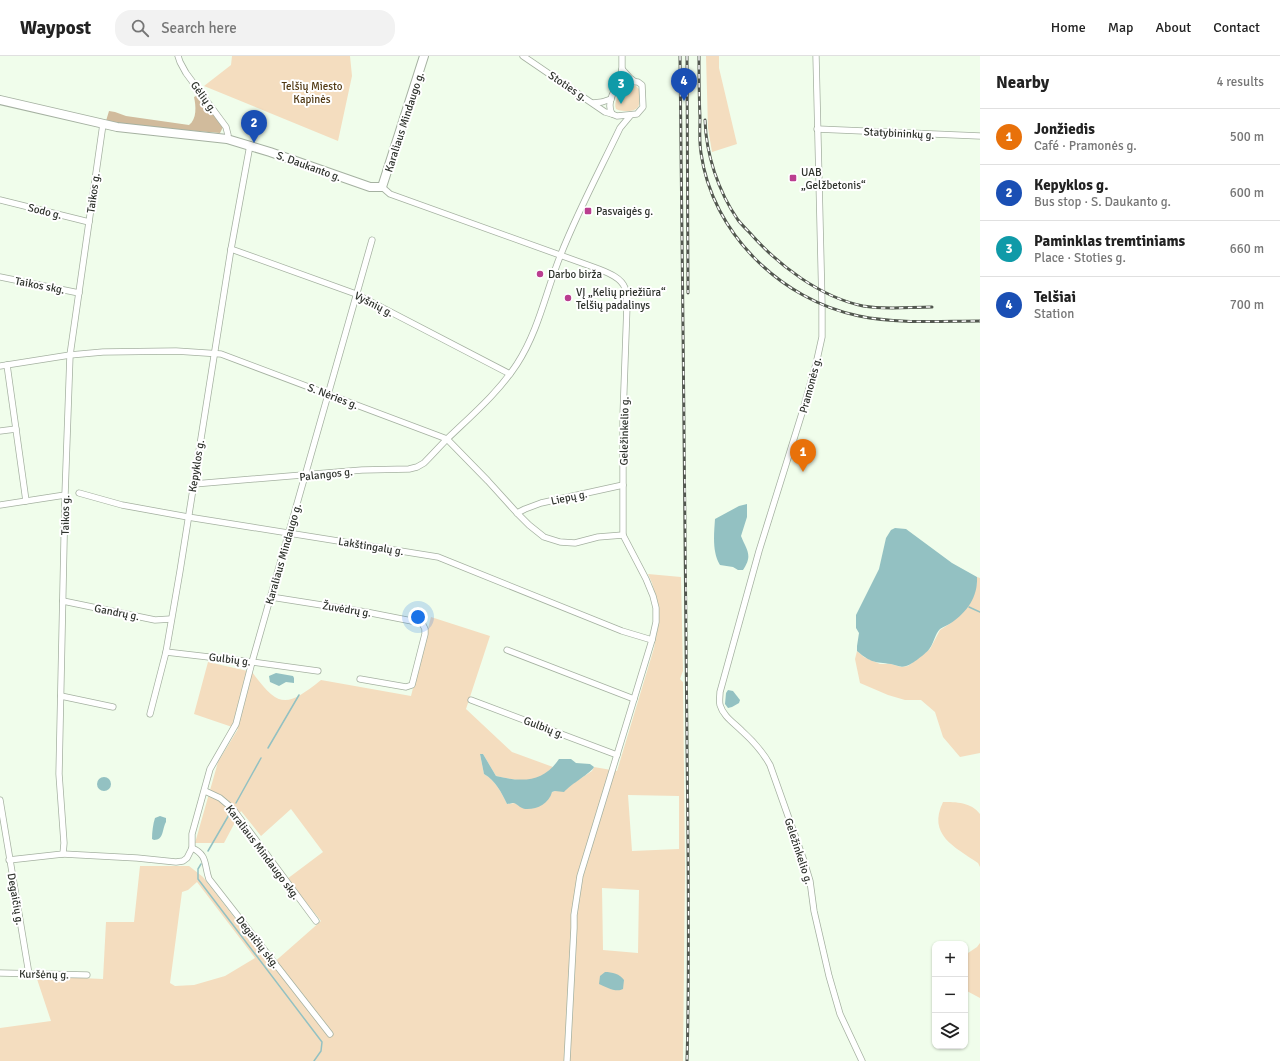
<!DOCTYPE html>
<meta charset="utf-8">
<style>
body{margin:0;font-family:Signika,sans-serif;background:#f2f2f2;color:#222}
.controls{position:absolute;right:12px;bottom:12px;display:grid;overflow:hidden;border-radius:8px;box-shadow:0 1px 3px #0004}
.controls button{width:36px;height:36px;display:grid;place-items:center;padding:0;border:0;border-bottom:1px solid #e0e0e0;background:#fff;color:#222;font:20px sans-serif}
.you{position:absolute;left:418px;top:561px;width:14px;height:14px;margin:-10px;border:3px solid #fff;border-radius:50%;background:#1a73e8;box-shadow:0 0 0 6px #1a73e833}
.badge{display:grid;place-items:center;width:26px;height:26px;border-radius:50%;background:#ba3e8f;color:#fff;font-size:13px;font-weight:700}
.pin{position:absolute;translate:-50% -33px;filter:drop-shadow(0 1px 2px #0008)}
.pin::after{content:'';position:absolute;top:21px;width:14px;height:12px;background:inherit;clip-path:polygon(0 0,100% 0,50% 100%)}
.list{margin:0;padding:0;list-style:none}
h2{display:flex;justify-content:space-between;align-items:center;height:52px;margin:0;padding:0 16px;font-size:17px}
h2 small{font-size:13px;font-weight:400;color:#767676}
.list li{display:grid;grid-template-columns:26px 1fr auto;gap:12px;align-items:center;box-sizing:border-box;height:56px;padding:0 16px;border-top:1px solid #e0e0e0}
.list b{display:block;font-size:15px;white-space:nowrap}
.list p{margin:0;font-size:13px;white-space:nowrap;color:#767676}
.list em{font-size:13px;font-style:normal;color:#767676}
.icon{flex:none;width:22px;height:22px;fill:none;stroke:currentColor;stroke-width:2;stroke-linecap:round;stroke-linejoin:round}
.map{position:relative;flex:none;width:980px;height:1005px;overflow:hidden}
header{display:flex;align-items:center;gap:24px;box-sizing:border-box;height:56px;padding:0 20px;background:#fff;border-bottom:1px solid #e0e0e0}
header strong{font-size:19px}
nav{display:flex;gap:22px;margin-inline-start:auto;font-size:14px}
.search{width:280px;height:36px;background:#f2f2f2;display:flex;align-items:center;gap:10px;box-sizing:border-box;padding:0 14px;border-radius:16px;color:#767676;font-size:15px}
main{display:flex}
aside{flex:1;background:#fff}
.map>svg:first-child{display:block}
.green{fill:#f4ddbf;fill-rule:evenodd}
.forest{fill:#d1bb9c}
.water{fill:#93c1c2}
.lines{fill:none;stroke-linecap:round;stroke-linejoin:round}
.stream{stroke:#93c1c2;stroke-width:1.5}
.minor-casing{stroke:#a5b1a1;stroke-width:7}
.secondary-casing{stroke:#a5b1a1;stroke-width:10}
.minor{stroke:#fff;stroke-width:5.5}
.secondary{stroke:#fff;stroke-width:8}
.rail-casing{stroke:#52574f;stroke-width:3}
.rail{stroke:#fff;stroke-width:1.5;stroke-dasharray:4.5;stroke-linecap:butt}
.poi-dot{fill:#ba3e8f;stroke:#fff;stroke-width:1.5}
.labels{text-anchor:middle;stroke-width:4;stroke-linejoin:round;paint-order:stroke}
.park-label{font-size:11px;fill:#503812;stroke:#fff}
.street-label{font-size:11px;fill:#2f332d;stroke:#fff}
.poi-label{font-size:11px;fill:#2f332d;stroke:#fff;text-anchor:start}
</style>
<header>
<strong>Waypost</strong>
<div class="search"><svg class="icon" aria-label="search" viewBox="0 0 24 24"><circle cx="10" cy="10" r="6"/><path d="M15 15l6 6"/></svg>Search here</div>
<nav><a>Home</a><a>Map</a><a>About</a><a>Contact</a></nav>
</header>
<main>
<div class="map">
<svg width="980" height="1005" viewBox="0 0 980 1005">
<rect width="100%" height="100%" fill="#f0fdeb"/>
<g class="green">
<polygon points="232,0 350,0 352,20 338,85 204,30 231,9"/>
<polygon points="706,0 719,0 719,12 737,88 712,96 708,72"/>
<path d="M627,30H636L639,33C639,44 643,54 629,55C624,55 620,55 616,53C613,45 620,38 625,31Z"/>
<path d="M648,518L681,521L683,615L680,623L683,626L685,811L683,1005H0V972L51,965L36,920L103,923L106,866H134L140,810H189L203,821L271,909L321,865L287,823L323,796L291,753L261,780L241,755L224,787H195L218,706L238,673L194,658L208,606L252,616C279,652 286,652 321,624L411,640L431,561L490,580L466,653L512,696L553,711C549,714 545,719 541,721C527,727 510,723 496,720L483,698H480L484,718C496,725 501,736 507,748L515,747L519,750L555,735H564L572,728L592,715L594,711L617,715L654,592L658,570V550L652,527ZM628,739L679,740V793L632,795ZM197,826L255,902L225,920L194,929L175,930L170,927L182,836L188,834ZM602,832L639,834L638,897L603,894Z"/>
<polygon points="977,521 980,522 980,697 960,701 943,681 935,656 921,644 905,644 888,639 860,627 855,603 857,595 864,601 880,608 891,608 901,611 908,610 930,593 940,574 951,567 977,528"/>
<path d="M943,746C956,746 971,746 980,758V811L978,807C955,791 927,779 943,746Z"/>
<polygon points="980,887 980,942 965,934 965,899 977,891"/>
</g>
<path class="forest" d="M200,38L223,71L220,77L137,70L106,65L109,55L115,56L126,60L189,69C197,63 196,50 194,41Z"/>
<g class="water">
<path d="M747,448V461L741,480C747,495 753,499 743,514H738L733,511L720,509C712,496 714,478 715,463L739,450Z"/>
<path d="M895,472L906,473L952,507L977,521C978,541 967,556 951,567C948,569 943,571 940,573C935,578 934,586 930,592C927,597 911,609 906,610C900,612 896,609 891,608C875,606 871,607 857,595V590L859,577L856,572V559L879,513L886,482L891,474Z"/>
<polygon points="276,617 293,620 294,622 294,627 286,626 279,630 270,626 269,620"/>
<polygon points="728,634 733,635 740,644 739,647 732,651 728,652 725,648 726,637"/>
<path d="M480,698H483L496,720C522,726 543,727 559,703H571L576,707L590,708L594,711C591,717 571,728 564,736L555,735L552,736C549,748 536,754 525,753C520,752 517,748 514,747C511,747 509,748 507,748C501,736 496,725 484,718Z"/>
<circle cx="104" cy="728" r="7"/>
<path d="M160,760L166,762V766C162,773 164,784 154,784L152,783C152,776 153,768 155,762Z"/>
<path d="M605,916C612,916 620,918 624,924L623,933C616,937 606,931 599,928L600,920Z"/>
</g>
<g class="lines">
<g class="stream">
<polyline points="969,551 980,556"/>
<polyline points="268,692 299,639"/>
<polyline points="236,747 261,702"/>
<polyline points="208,795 230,757"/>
<polyline points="201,808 198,813 198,823 322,986 321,995 314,1005"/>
</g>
<g class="minor-casing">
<g id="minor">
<polyline points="178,0 180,6 186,17 226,71 228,79 227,83"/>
<polyline points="523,0 605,56 612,58"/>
<path d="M816,0L822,249V281L816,308L802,357L759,495L720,636C720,640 719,645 720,649C723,660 734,667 742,675C753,685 763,696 770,709L804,805L810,825L814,855L829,920L840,958L862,1005"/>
<polyline points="622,13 630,22 634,25"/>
<path d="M623,25L638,26L642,29L643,51L637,58L617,60L612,58C606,47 614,32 623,25Z"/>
<polyline points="620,27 622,13 622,0"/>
<polyline points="593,47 602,46 611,43"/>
<polyline points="817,73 980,80"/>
<path d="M382,131L390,138L596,212C606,216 621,221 625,232C626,237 626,243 627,249L623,360V479L646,523L653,540L656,552V566L652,584L580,820L574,859V872L567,1005"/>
<polyline points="0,144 89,166"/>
<polyline points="231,193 356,238 510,318"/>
<polyline points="0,221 79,237"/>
<polyline points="7,309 26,445"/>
<polyline points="0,310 70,299 103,296 176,295 221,298 447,383 488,425 517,457 529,469 544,481 560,486 575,487 598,481 623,479"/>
<polyline points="0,375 16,373"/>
<path d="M194,428L362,414L409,413L417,411L424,407C432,399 439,391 447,383C472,359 498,337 517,308C539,274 546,235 561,198C578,155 600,114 620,72L630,60"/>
<polyline points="79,437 122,449 188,461 438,501 622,575 652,584"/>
<polyline points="0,449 65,439"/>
<polyline points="517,457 525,453 541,447 623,429"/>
<polyline points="271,541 366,556 422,567 425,573 425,578 412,629 406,631 360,623"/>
<polyline points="63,545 155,564 171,563"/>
<polyline points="507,594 634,643"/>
<polyline points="166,596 252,606 318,615"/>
<polyline points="61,640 113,651"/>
<polyline points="471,644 617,699"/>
<polyline points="150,658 166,596 180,515 231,193 250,89"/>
<polyline points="205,735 220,742 233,753 316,865"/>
<polyline points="0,744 29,918"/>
<path d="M192,792C208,799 204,809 209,823L330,978"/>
<polyline points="63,798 137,802 176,806 183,805 187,802 192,792 192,778 210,713 236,668 252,606 372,184"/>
<polyline points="9,804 63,798 64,787 59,718 65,439 70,299 103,68"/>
<polyline points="0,917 87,919"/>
</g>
</g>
<g class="secondary-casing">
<polyline id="secondary" points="0,44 117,71 227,83 270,96 370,131 382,131 424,0"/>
</g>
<use href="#minor" class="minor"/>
<use href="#secondary" class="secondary"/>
<g class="rail-casing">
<g id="rail">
<path d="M680,0C682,229 686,458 687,687C688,793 690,899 687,1005"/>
<polyline points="687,0 688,237"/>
<path d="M699,0C699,20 699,40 700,61C700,73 699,85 701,97C712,177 781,244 859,260C898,268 940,265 980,265"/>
<path d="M705,64C706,98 718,135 738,164C741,168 746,173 750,177C778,209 820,241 863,250C885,254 909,251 932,251"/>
</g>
</g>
<use href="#rail" class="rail"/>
</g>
<g class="poi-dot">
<rect x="789" y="118" width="8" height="8" rx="2"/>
<rect x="584" y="151" width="8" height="8" rx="2"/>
<circle cx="540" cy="218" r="4"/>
<circle cx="568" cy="242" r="4"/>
</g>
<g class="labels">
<g class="park-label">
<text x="312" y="34">Telšių Miesto<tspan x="312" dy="13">Kapinės</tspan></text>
</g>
<g class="street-label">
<text transform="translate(568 30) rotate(34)" y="4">Stoties g.</text>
<text transform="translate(204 41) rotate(54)" y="4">Gėlių g.</text>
<text transform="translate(404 66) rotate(-72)" y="4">Karaliaus Mindaugo g.</text>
<text transform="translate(899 77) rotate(3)" y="4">Statybininkų g.</text>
<text transform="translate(309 110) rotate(20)" y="4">S. Daukanto g.</text>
<text transform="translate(93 137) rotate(-82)" y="4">Taikos g.</text>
<text transform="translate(45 155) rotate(14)" y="4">Sodo g.</text>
<text transform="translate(40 229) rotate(11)" y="4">Taikos skg.</text>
<text transform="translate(374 248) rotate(27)" y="4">Vyšnių g.</text>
<text transform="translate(810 329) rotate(-75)" y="4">Pramonės g.</text>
<text transform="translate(333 340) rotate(21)" y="4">S. Nėries g.</text>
<text transform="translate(624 375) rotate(-89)" y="4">Geležinkelio g.</text>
<text transform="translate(196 410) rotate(-81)" y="4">Kepyklos g.</text>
<text transform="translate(326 418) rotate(-6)" y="4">Palangos g.</text>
<text transform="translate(569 441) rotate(-12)" y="4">Liepų g.</text>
<text transform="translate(65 459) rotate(-89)" y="4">Taikos g.</text>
<text transform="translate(371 490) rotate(9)" y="4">Lakštingalų g.</text>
<text transform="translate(283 498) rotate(-74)" y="4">Karaliaus Mindaugo g.</text>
<text transform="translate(347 553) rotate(9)" y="4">Žuvėdrų g.</text>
<text transform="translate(117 556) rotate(11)" y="4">Gandrų g.</text>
<text transform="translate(230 603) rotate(7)" y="4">Gulbių g.</text>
<text transform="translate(544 671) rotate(21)" y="4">Gulbių g.</text>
<text transform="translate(799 795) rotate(72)" y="4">Geležinkelio g.</text>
<text transform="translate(263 796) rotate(53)" y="4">Karaliaus Mindaugo skg.</text>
<text transform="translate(16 843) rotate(80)" y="4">Degaičių g.</text>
<text transform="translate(258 886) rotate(52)" y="4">Degaičių skg.</text>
<text transform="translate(44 918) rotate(1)" y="4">Kuršėnų g.</text>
</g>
<g class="poi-label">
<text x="801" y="120">UAB<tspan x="801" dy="13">„Gelžbetonis“</tspan></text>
<text x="596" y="159">Pasvaigės g.</text>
<text x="548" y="222">Darbo birža</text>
<text x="576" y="240">VĮ „Kelių priežiūra“<tspan x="576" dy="13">Telšių padalinys</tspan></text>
</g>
</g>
</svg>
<div class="controls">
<button>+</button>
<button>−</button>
<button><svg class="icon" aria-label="layers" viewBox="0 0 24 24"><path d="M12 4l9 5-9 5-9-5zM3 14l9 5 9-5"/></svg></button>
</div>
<div class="you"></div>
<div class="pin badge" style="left:803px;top:416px;background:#e8710a">1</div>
<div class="pin badge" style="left:254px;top:87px;background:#1a4fb4">2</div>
<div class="pin badge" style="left:621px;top:48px;background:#0f9aa8">3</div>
<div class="pin badge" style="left:684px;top:45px;background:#1a4fb4">4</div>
</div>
<aside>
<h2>Nearby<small>4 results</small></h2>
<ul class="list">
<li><span class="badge" style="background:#e8710a">1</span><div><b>Jonžiedis</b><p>Café · Pramonės g.</p></div><em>500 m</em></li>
<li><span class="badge" style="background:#1a4fb4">2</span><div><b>Kepyklos g.</b><p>Bus stop · S. Daukanto g.</p></div><em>600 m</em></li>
<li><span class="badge" style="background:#0f9aa8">3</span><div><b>Paminklas tremtiniams</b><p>Place · Stoties g.</p></div><em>660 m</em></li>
<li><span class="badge" style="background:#1a4fb4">4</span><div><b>Telšiai</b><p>Station</p></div><em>700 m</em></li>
</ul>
</aside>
</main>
